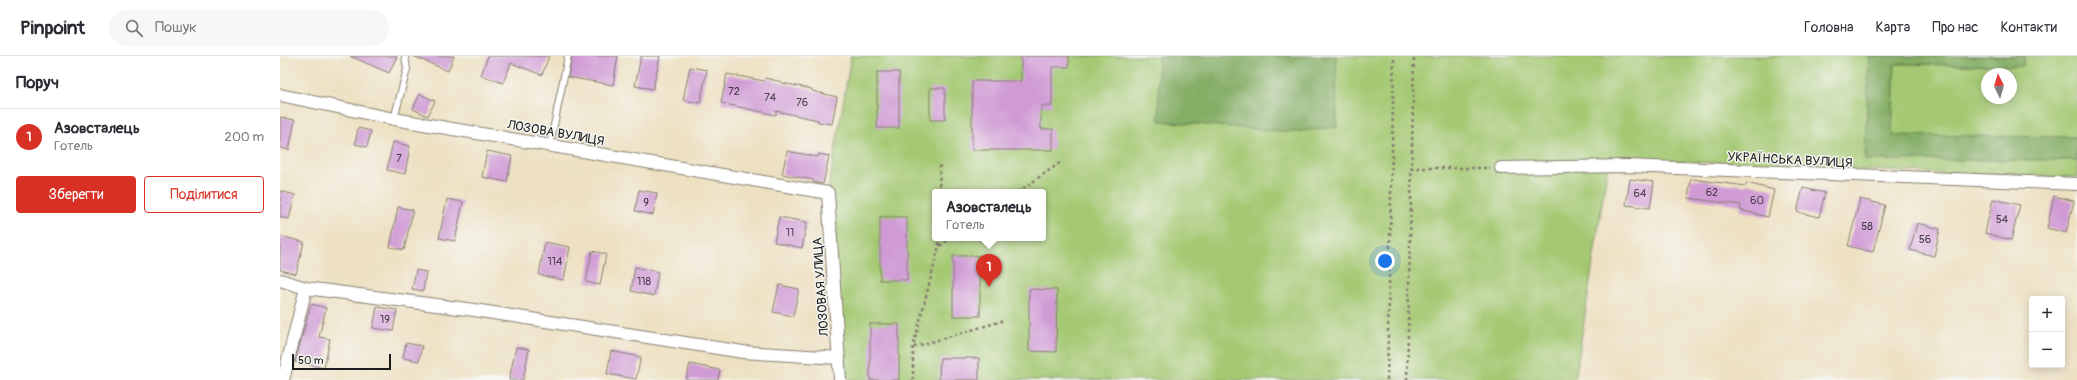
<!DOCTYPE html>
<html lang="uk">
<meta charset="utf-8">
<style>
body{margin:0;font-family:Pangolin,sans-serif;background:#f7f7f7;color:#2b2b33}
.controls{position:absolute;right:12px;bottom:12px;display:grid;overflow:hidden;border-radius:4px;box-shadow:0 2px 10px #0003}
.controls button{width:36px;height:36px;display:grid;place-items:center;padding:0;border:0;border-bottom:1px solid #e1e1e2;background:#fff;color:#2b2b33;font:20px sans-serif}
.compass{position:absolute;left:1701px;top:12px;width:36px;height:36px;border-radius:50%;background:#fff;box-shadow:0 2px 10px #0003;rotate:355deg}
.scale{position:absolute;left:12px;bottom:10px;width:99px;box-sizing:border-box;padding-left:4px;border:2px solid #1c1c1c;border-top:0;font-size:11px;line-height:14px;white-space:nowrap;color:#1c1c1c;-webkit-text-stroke:3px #f6f6f2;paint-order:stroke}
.you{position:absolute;left:1105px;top:205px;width:14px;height:14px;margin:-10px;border:3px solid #fff;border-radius:50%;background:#1a73e8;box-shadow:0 0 0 6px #1a73e833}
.badge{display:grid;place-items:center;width:26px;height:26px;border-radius:50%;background:#d93025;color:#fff;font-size:13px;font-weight:700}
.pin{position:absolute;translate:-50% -33px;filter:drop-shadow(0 1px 2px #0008)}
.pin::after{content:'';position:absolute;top:21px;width:14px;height:12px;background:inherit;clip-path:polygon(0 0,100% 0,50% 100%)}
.popup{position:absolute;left:652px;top:133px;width:114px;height:52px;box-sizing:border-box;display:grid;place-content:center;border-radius:4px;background:#fff;filter:drop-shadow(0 1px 3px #0005);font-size:13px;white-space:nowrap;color:#7c7c81}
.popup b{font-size:15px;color:#2b2b33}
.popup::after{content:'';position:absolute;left:50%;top:100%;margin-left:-8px;border:8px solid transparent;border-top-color:#fff}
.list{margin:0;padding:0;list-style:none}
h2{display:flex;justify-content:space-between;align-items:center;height:52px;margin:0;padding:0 16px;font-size:17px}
h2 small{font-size:13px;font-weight:400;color:#7c7c81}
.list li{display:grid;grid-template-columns:26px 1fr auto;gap:12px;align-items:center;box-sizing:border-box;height:56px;padding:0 16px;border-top:1px solid #e1e1e2}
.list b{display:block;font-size:15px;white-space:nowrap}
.list p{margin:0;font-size:13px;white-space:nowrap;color:#7c7c81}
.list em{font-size:13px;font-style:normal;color:#7c7c81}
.actions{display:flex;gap:8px;padding:12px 16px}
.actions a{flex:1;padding:9px 0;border:1px solid #d93025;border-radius:4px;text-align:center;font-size:14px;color:#d93025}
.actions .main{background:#d93025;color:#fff}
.icon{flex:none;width:22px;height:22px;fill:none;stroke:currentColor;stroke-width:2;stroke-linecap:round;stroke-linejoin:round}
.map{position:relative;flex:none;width:1797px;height:324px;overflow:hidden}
header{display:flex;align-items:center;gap:24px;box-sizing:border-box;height:56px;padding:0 20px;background:#fff;border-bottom:1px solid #e1e1e2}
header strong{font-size:19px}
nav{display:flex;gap:22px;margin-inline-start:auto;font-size:14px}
.search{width:280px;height:36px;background:#f7f7f7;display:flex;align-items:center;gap:10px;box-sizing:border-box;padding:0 14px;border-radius:22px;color:#7c7c81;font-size:15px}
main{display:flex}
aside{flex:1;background:#fff}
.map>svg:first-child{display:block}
.green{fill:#a5c973;stroke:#607248;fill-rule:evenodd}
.forest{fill:#84ad65;stroke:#506440}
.building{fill:#d09bd5}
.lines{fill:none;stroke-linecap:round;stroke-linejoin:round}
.service-casing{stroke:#857e6f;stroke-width:8}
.minor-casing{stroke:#857e6f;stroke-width:14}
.path{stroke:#857e6f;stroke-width:2.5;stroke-dasharray:3 3;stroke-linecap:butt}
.service{stroke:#fff;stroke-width:6}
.minor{stroke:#fff;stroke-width:12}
.labels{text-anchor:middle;stroke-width:3;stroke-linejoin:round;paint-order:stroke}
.number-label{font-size:11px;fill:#493c4a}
.street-label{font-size:13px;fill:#1c1c1c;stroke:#f6f6f2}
</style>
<header>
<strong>Pinpoint</strong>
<div class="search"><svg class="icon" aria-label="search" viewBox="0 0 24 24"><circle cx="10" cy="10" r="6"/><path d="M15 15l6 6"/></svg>Пошук</div>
<nav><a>Головна</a><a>Карта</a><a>Про нас</a><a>Контакти</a></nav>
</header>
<main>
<aside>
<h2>Поруч<small></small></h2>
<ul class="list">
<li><span class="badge">1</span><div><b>Азовсталець</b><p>Готель</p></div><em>200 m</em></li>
</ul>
<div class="actions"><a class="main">Зберегти</a><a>Поділитися</a></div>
</aside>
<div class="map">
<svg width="1797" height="324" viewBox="0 0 1797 324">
<rect width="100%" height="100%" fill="#f6f6f2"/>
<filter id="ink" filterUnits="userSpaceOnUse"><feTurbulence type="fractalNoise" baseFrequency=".025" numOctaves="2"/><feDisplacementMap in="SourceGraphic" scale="8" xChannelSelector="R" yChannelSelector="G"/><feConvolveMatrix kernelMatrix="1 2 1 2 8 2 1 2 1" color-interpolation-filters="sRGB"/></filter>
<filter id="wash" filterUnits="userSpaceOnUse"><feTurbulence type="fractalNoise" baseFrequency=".012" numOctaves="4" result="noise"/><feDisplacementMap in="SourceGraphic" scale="16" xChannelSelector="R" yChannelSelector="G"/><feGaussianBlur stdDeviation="0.9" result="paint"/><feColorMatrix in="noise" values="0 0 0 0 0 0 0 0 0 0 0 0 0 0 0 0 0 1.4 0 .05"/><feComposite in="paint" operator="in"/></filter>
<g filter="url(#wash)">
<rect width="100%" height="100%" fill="#eee1c2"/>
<path class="green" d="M571,0H1797V121L1653,117L1329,102L1295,324H560L548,137ZM1707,18H1731V42H1707ZM655,136H763V182H655Z"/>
<g class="forest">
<polygon points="878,0 1056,0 1057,71 1013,76 879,65"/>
<polygon points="1589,0 1744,0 1743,10 1615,8 1612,79 1797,81 1797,104 1585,104"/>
</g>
<g id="blocks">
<g class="building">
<polygon points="70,0 117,0 109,17"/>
<polygon points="133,0 174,0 168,15"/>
<polygon points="208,0 269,0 262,19 231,7 223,27 201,19"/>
<polygon points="292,0 338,0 333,29 288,21"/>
<polygon points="361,0 380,0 373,33 355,30"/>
<polygon points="741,0 789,0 789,11 772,11 772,50 761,50 761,73 773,73 773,94 692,94 692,25 741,25"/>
<polygon points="410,11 427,14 420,47 403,44"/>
<rect x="597" y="16" width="22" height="56"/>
<polygon points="447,18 484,25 485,22 502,26 502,27 532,33 532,35 557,41 552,68 538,66 538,64 496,55 496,59 441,47"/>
<rect x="650" y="32" width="15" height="32"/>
<polygon points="140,38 155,45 148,60 133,53"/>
<polygon points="0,61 15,64 9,94 0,92"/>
<polygon points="78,72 91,75 87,91 75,88"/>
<polygon points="113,86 130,90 125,118 107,114"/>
<polygon points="207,95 232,100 227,126 202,121"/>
<polygon points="507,95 538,101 539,98 549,100 543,128 533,126 533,124 502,118"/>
<polygon points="1350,123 1374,126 1370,152 1346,149"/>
<polygon points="1411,123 1466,130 1467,127 1494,134 1488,161 1460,154 1461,149 1408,142"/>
<polygon points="1523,132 1545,137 1539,161 1517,156"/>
<polygon points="359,134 377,137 373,159 355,155"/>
<polygon points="0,135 15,139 9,163 0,161"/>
<polygon points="1774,140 1794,145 1786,177 1767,172"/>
<polygon points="167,143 183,146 175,185 159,182"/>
<polygon points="1580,143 1605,149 1593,196 1568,190"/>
<polygon points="1713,143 1740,149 1731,184 1705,177"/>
<polygon points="118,151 133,154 124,194 110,191"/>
<polygon points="499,161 527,166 522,192 494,186"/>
<rect x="600" y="161" width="27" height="63"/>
<polygon points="1637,167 1660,173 1654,200 1630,194"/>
<polygon points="0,180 24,186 16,218 0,214"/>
<polygon points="265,186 290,191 284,224 259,219"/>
<polygon points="312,195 326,198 320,229 306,226"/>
<rect x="673" y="200" width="27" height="60"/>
<polygon points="355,211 378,216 374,240 351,235"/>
<polygon points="136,214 146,216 143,235 132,233"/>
<polygon points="499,229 519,233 513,260 493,256"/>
<polygon points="749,233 777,234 776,296 749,295"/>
<polygon points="31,248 46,252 39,281 50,283 44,312 15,306"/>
<polygon points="97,251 117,254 113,275 93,272"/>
<rect x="590" y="268" width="29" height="56"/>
<polygon points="126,287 142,290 139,305 123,302"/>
<polygon points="236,291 249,293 243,324 229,324"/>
<polygon points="331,295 361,301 356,323 327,318"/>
<polygon points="660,302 699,302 699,324 659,324"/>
<polygon points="410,308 440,314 438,324 406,324"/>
</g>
</g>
</g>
<g filter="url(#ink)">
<use href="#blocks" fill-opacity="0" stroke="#857e6f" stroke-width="1"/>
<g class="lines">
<g class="service-casing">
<g id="service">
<polyline points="114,63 127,13 125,0"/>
<polyline points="270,89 288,0"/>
</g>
</g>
<g class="minor-casing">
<g id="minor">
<polyline points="0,39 114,63 548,137 560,324"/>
<polyline points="1221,112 1346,110 1797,128"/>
<polyline points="0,224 26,232 194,254 463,296 559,302"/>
<polyline points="3,324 26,232"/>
</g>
</g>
<g class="path">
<polyline points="1131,112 1210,112"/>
<polyline points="659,136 660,106"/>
<polyline points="738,136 781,106"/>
<polyline points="660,190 671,182"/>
<polyline points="634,291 722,265"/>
<polyline points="633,324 633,291 659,190 659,182"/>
<polyline points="1107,324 1114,0"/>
<polyline points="1127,324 1134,0"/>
</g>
<use href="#service" class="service"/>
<use href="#minor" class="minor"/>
</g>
</g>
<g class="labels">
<g class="number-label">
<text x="454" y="39">72</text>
<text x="490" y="45">74</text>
<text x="522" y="50">76</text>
<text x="119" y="106">7</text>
<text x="1432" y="140">62</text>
<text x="1360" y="141">64</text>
<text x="1477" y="148">60</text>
<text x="366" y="150">9</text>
<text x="1722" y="167">54</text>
<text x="1587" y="174">58</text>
<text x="510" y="180">11</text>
<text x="1645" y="187">56</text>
<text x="275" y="209">114</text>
<text x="364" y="229">118</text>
<text x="105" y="267">19</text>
</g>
<g class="street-label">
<text transform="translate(276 76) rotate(10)" y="5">ЛОЗОВА ВУЛИЦЯ</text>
<text transform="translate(1510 103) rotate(3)" y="5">УКРАЇНСЬКА ВУЛИЦЯ</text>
<text transform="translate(540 231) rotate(-94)" y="5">ЛОЗОВАЯ УЛИЦА</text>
</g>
</g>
</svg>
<div class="controls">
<button>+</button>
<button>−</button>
</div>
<svg class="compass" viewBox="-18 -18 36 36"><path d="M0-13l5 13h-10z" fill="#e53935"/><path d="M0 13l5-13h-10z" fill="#7c7c81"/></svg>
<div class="scale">50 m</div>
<div class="you"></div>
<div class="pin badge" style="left:709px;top:231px">1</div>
<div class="popup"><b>Азовсталець</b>Готель</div>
</div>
</main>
